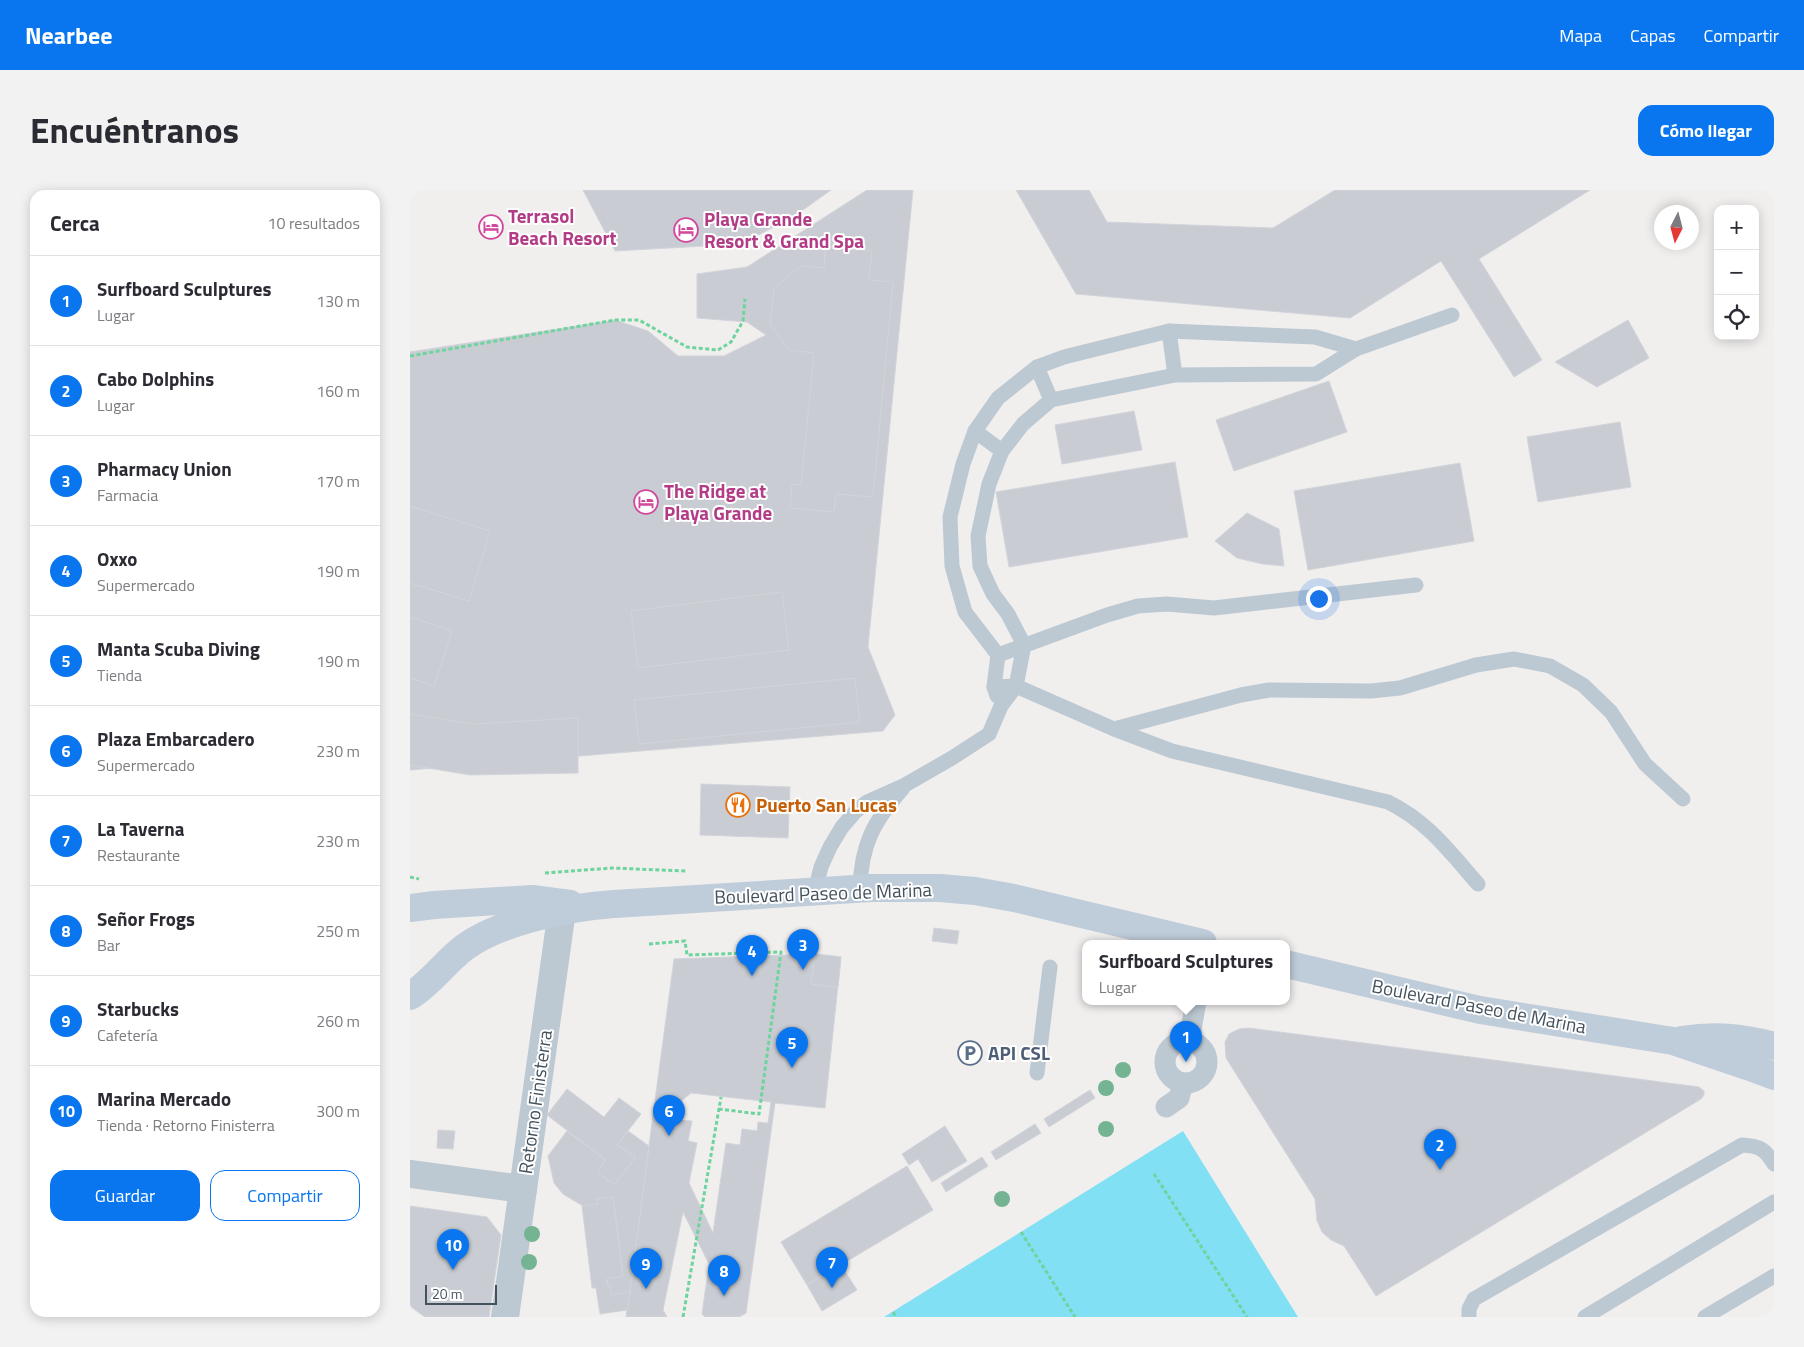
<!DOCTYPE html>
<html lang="es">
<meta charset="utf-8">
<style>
body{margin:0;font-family:"Titillium Web",sans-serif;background:#f2f2f3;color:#2b2b33}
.controls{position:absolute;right:15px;top:15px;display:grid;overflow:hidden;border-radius:10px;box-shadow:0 2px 12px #0003}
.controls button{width:45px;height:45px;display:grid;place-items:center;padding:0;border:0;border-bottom:1px solid #e1e1e2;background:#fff;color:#2b2b33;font:25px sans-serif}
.compass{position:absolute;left:1244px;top:15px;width:45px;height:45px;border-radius:50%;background:#fff;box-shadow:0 2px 12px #0003;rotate:186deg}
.scale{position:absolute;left:15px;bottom:12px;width:72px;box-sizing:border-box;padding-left:5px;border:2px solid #44525d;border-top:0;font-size:14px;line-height:18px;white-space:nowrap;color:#44525d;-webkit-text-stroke:4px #fff;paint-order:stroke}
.you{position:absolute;left:908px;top:408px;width:18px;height:18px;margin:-12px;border:4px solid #fff;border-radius:50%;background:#1a73e8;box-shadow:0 0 0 8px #1a73e833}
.badge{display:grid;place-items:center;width:32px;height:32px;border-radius:50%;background:#0976f0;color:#fff;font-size:16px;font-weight:700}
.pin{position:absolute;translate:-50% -41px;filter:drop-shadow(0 1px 2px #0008)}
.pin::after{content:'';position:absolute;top:26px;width:18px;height:15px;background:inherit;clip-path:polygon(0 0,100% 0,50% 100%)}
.popup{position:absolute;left:672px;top:750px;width:208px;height:65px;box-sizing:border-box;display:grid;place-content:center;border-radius:10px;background:#fff;filter:drop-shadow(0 1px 4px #0005);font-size:16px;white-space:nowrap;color:#7c7c81}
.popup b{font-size:19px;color:#2b2b33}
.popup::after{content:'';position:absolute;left:50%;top:100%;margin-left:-10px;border:10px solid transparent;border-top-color:#fff}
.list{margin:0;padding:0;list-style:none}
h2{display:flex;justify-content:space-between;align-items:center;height:65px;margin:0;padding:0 20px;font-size:21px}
h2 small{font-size:16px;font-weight:400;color:#7c7c81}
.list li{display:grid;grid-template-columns:32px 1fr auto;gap:15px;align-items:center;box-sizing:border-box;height:90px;padding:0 20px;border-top:1px solid #e1e1e2}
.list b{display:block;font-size:19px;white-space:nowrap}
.list p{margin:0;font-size:16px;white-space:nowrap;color:#7c7c81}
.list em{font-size:16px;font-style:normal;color:#7c7c81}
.actions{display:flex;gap:10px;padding:15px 20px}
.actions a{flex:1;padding:11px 0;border:1px solid #0976f0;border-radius:15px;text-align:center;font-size:18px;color:#0976f0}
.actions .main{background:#0976f0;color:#fff}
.icon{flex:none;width:28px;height:28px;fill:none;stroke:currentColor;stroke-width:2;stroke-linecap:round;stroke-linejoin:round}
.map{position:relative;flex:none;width:1364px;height:1127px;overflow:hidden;border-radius:15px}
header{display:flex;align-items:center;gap:30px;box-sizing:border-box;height:70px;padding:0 25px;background:#0976f0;color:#fff}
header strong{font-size:24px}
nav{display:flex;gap:28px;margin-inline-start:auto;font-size:18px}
.intro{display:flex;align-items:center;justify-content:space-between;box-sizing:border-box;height:120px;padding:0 30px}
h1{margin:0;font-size:35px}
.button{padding:12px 22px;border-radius:15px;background:#0976f0;color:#fff;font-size:18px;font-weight:700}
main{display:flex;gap:30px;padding:0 30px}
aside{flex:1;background:#fff;border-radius:15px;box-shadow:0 2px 12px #0003}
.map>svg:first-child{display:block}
.water{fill:#81e0f4}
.building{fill:#c9cdd3;stroke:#d1d4da;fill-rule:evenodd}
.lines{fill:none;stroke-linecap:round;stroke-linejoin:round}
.path{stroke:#6dd49d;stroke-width:3;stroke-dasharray:4 2.5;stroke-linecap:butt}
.service{stroke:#bdc9d2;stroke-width:15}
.pedestrian{stroke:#bdc9d2;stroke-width:21}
.minor{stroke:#bdc9d2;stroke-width:28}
.secondary{stroke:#bfccd9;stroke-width:28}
.tree{fill:#74b492}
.labels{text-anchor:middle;stroke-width:4;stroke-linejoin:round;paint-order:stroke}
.hotel-label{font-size:19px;font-weight:bold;fill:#b23c85;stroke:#fff;text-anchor:start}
.food-label{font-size:19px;font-weight:bold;fill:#c56008;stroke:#fff;text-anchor:start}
.street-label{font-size:19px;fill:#44525d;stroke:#fff}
.service-label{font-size:19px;font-weight:bold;fill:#4e5e75;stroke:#fff;text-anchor:start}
</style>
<header>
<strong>Nearbee</strong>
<nav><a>Mapa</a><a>Capas</a><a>Compartir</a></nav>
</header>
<div class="intro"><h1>Encuéntranos</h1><a class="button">Cómo llegar</a></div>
<main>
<aside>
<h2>Cerca<small>10 resultados</small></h2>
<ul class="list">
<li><span class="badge">1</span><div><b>Surfboard Sculptures</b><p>Lugar</p></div><em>130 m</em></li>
<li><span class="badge">2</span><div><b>Cabo Dolphins</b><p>Lugar</p></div><em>160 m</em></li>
<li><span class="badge">3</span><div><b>Pharmacy Union</b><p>Farmacia</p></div><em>170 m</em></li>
<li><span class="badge">4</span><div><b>Oxxo</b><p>Supermercado</p></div><em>190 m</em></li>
<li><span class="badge">5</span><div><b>Manta Scuba Diving</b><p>Tienda</p></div><em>190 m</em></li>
<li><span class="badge">6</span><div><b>Plaza Embarcadero</b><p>Supermercado</p></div><em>230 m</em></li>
<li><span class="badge">7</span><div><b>La Taverna</b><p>Restaurante</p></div><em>230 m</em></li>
<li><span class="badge">8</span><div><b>Señor Frogs</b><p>Bar</p></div><em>250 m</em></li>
<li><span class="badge">9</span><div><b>Starbucks</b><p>Cafetería</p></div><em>260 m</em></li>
<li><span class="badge">10</span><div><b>Marina Mercado</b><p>Tienda · Retorno Finisterra</p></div><em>300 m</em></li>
</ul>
<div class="actions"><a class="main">Guardar</a><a>Compartir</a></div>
</aside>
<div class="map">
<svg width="1364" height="1127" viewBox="0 0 1364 1127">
<rect width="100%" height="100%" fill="#f1eeee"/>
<polygon class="water" points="773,941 888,1127 474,1127"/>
<g class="building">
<polygon points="173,0 421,0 383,27 331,54 205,61"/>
<polygon points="457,0 503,0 458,457 485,525 473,541 0,580 0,162 205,130 238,141 268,166 314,166 356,145 337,132 287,128 287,84 337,77"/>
<polygon points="606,0 679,0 697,32 863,38 925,0 1180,0 1069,69 1132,170 1104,187 1031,71 940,128 666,104"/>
<polygon points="415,57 462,61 459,90 483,92 463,307 426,304 424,322 380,318 382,294 391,295 404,163 378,160 360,133 364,98 391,76 414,78"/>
<polygon points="1218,130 1239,168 1187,197 1145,172"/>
<polygon points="919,191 937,242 824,281 806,230"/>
<polygon points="724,221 732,260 652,274 645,235"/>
<polygon points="1210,232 1221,297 1128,312 1117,247"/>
<polygon points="765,272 778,347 599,377 586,302"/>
<polygon points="1050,273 1064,351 898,380 884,301"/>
<polygon points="0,316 80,341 59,411 0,393"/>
<polygon points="837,323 869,339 874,376 853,374 827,368 805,351"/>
<polygon points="372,402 379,460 228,478 221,421"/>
<polygon points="0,427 42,441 24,496 0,488"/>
<polygon points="445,488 450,532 229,554 224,510"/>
<polygon points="0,524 62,534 168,528 168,583 60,585 0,575"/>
<polygon points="291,594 380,597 378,648 290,645"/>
<polygon points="524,738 549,741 547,754 522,751"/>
<path d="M405,764L431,767L415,918L365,913L336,1123L329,1127H295L292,1124L299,1074L273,1022L253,1120L257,1127H216L264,769ZM281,903L361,912L358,933L348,932L347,941L332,939L330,955L316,953L303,1043L279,993L287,953L278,951L282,931L269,930L270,912Z"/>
<polygon points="405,764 431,767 428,797 401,794"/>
<polygon points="839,838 1289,897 1294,901 1294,905 1291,909 966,1106 934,1056 921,1050 912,1042 907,1031 905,1009 816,868 815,852 819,844 829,839"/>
<polygon points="157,899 194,927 209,908 231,924 207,955 226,967 204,995 187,982 196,970 137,925"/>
<polygon points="680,900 685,908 639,937 634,929"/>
<polygon points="625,934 631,943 586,970 581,962"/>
<polygon points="535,936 557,971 522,992 508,969 499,975 492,964"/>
<polygon points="28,940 45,941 43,959 27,958"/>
<polygon points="157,941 196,970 187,982 204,995 226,967 207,955 218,941 239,956 220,1102 201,1105 200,1095 197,1095 197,1089 213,1086 203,1007 187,1009 188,1014 173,1016 153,1004 144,993 138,966"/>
<polygon points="572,967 578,976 536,1002 531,993"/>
<polygon points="497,976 523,1020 397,1095 371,1052"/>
<polygon points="203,1007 213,1086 197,1089 197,1095 200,1095 201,1105 220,1102 217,1120 190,1124 186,1098 182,1098 172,1016 188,1014 187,1009"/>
<polygon points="0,1016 77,1027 91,1045 79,1127 15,1127 0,1116"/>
<polygon points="431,1075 447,1100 412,1121 397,1095"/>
</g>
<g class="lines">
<g class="path">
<polyline points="0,166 205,130 229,130 277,157 308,160 321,152 333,131 335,109"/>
<polyline points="135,683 202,678 276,681"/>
<polyline points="0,687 9,689"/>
<polyline points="239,754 275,751 277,765 371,762 349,924 309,919"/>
<polyline points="744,984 837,1127"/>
<polyline points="611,1042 665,1127"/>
<polyline points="483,1122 486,1127"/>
<polyline points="273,1127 311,907"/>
</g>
<g class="service">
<polyline points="759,141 765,185"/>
<polyline points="627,177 641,210"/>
<polyline points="565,241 592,261"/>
<polyline points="588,465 697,425 728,416 757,414 804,418 1006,395"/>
<polyline points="584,497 606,496 704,539 831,505 859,500 961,501 990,498 1066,475 1104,469 1140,476 1173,495 1201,522 1235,574 1273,609"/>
<polyline points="587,506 584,497 588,465 555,422 542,376 540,327 553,274 565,241 588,208 627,177 654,167 759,141 905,147 946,159"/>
<path d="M704,539L762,561L978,612C1017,631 1039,661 1068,694"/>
<path d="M450,699C451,654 464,631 493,598"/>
<polyline points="405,701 411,677 420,657 432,637 445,622 457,612 495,595 542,568 579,544 591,516 606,496 614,455 598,424 583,404 570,376 568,346 579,294 592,261 613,234 641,210 765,185 906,184 946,159 1042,125"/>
<polyline points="627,883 640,777"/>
<path d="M1059,1127V1119L1064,1109L1332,955C1350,956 1355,959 1364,974"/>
<polyline points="1175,1127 1364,1012"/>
<polyline points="1295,1127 1364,1086"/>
</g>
<g class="pedestrian">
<circle cx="776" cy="872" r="21"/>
<polyline points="779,851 786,811"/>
<polyline points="756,917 769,908 773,893"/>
</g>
<g class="minor">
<polyline points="0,984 113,999 153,713"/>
<polyline points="95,1127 113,999"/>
</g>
<g class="secondary">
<polyline points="0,718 24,715 122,709 160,714"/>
<polyline points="876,774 1070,820 1263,851 1340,877 1364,886"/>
<path d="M0,806C21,793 35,772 55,757C91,731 160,717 204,714L461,698H530L565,701L604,708L793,753"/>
<path d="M1271,850C1305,845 1331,847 1364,856"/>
</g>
</g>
<g class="tree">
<circle cx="713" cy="880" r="8"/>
<circle cx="696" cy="898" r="8"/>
<circle cx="696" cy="939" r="8"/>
<circle cx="592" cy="1009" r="8"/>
<circle cx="122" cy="1044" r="8"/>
<circle cx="119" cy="1072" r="8"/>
</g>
<defs>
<g id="hotel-ring" transform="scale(1.25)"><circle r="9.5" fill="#fff" stroke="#d1479c" stroke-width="1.5"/><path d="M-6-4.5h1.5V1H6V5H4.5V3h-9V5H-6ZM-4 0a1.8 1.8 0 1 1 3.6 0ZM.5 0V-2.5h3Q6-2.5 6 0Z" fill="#d1479c"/></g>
<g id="restaurant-ring" transform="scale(1.25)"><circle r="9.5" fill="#fff" stroke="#e8710a" stroke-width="1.5"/><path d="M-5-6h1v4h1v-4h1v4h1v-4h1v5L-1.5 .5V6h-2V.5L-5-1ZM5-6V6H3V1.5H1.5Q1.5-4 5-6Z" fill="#e8710a"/></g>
<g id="parking-ring" transform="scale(1.25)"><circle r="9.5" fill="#fff" stroke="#5c6f8a" stroke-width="1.5"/><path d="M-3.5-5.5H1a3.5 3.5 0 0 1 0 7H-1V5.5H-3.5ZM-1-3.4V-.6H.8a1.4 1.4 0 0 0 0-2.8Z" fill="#5c6f8a"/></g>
</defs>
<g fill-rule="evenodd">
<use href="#hotel-ring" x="81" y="37"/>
<use href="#hotel-ring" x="276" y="40"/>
<use href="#hotel-ring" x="236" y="312"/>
<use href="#restaurant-ring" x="328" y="615"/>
<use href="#parking-ring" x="560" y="863"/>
</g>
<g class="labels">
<g class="hotel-label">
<text x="98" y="33">Terrasol<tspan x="98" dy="22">Beach Resort</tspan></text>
<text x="294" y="36">Playa Grande<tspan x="294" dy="22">Resort &amp; Grand Spa</tspan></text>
<text x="254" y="308">The Ridge at<tspan x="254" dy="22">Playa Grande</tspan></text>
</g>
<g class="food-label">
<text x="346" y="622">Puerto San Lucas</text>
</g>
<g class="street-label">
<text transform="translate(413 703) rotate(-2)" y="7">Boulevard Paseo de Marina</text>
<text transform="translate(1069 816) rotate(11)" y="7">Boulevard Paseo de Marina</text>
<text transform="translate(125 912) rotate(-82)" y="7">Retorno Finisterra</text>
</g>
<g class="service-label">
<text x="578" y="870">API CSL</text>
</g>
</g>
</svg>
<div class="controls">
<button>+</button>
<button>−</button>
<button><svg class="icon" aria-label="locate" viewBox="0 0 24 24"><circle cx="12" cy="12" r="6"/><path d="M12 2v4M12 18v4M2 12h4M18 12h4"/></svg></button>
</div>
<svg class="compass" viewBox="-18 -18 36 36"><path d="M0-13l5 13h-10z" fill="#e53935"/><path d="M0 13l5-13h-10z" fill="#7c7c81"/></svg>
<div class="scale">20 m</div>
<div class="you"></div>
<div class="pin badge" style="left:776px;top:872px">1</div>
<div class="popup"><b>Surfboard Sculptures</b>Lugar</div>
<div class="pin badge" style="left:1030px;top:980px">2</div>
<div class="pin badge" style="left:393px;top:780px">3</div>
<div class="pin badge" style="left:342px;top:786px">4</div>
<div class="pin badge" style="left:382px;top:878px">5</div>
<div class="pin badge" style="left:259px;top:946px">6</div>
<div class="pin badge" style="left:422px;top:1098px">7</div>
<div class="pin badge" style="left:314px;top:1106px">8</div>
<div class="pin badge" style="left:236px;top:1099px">9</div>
<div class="pin badge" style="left:43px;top:1080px">10</div>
</div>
</main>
